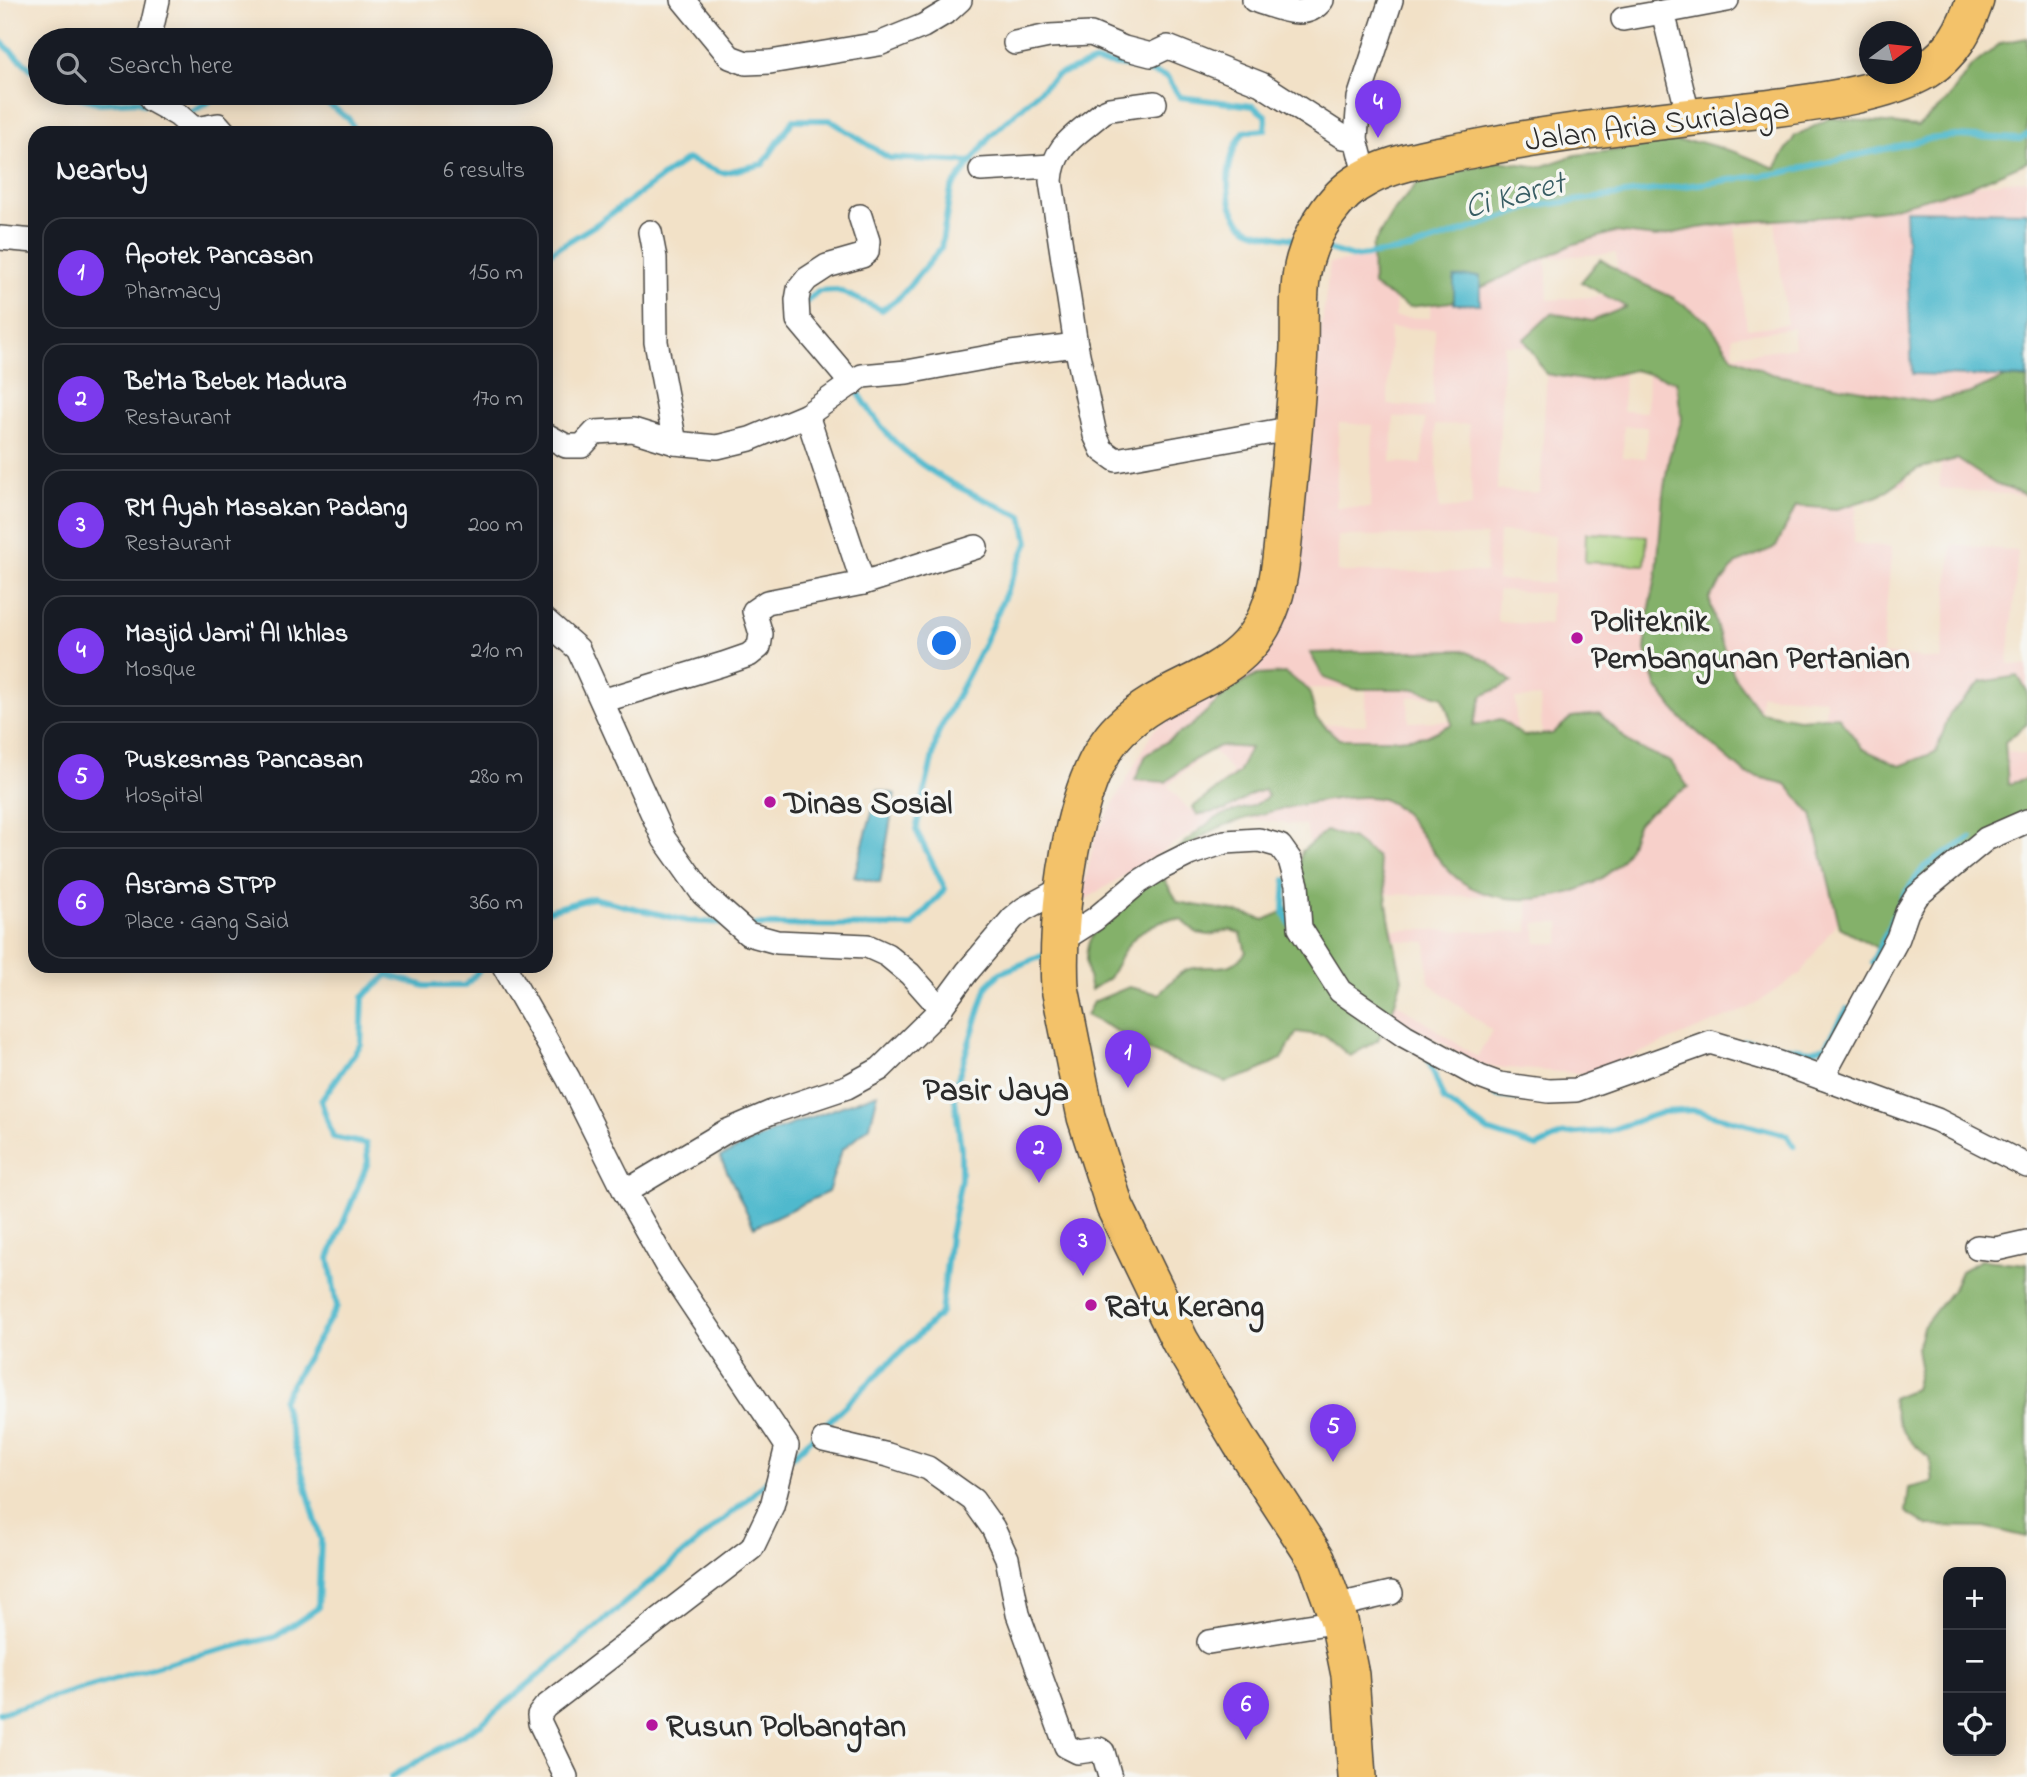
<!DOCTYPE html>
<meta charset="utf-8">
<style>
body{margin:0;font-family:"Indie Flower",sans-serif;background:#242831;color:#f1f3f6}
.controls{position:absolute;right:21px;bottom:21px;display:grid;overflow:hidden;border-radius:14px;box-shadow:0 4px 18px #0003}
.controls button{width:63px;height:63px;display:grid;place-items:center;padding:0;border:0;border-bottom:2px solid #363941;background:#171b24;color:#f1f3f6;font:35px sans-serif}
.compass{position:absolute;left:1859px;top:21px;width:63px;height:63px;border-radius:50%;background:#171b24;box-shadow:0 4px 18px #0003;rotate:75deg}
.you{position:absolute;left:945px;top:644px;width:24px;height:24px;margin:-18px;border:5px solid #fff;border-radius:50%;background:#1a73e8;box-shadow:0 0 0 10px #1a73e833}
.badge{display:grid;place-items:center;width:46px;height:46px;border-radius:50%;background:#7c3aed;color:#fff;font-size:23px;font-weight:700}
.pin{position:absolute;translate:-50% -58px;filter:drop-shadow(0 2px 4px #0008)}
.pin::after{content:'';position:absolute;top:37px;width:24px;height:21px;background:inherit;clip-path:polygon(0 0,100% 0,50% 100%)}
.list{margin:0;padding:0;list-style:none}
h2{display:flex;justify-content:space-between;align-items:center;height:91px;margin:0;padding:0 28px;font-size:30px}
h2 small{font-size:23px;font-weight:400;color:#9ea1a6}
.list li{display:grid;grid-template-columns:46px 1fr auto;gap:21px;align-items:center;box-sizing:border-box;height:112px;margin:0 14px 14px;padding:0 14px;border:2px solid #363941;border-radius:21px}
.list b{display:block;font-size:26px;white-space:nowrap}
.list p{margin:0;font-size:23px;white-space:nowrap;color:#9ea1a6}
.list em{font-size:23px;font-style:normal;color:#9ea1a6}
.icon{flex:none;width:38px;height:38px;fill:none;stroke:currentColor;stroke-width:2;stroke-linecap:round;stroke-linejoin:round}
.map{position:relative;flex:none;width:2027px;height:1777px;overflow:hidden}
.search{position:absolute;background:#171b24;box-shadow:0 4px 18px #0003;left:28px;top:28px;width:525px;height:77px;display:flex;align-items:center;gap:18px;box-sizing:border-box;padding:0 24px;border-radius:38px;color:#9ea1a6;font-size:26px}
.panel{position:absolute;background:#171b24;box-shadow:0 4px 18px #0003;left:28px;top:126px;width:525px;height:847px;border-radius:21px}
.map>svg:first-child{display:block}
.built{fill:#f7d0ca;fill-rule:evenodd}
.green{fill:#a5ce7a;stroke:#687c52;stroke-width:2}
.forest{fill:#84b16a;stroke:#586e4a;stroke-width:2}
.water{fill:#50b9cd;stroke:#3e727c;stroke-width:2}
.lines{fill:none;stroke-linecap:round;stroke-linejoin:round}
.stream{stroke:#50b9cd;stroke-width:6}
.street-casing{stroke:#494642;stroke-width:26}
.primary-casing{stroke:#494642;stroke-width:40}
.street{stroke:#fff;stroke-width:23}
.primary{stroke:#f3c26a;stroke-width:37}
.poi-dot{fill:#b5179e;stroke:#f6f6f2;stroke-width:2.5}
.labels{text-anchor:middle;stroke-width:7;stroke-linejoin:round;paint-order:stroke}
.street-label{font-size:32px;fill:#2b2b2b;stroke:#f6f6f2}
.poi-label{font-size:32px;font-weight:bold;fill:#2b2b2b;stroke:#f6f6f2;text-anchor:start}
.water-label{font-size:33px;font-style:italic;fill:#385d64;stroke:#f6f6f2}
.neighbourhood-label{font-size:33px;font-weight:bold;fill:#2b2b2b;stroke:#f6f6f2}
</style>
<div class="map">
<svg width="2027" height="1777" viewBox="0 0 2027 1777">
<rect width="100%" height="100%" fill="#f6f6f2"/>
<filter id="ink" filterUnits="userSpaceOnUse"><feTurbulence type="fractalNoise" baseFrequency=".0143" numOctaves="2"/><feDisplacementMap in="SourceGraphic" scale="14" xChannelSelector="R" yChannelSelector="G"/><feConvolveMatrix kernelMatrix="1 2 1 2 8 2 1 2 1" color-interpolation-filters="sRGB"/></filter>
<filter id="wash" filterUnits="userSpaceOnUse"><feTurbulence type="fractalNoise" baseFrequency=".00686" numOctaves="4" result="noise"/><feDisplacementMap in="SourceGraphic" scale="28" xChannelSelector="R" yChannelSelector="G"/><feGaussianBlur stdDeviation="1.57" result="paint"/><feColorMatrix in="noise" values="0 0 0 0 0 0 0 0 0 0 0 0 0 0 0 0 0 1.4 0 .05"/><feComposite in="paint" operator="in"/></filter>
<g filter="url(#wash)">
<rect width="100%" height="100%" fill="#f2e1c7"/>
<path class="built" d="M2027,179V212L1905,211L1912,373L2027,378V496L1939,488L1941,460L1909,457L1906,486L1874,483L1872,502L1857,501L1853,543L1892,547L1882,654L1941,660L1952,544L2018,551L2008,664L2027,666V720L1971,744L2027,755V776L1884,855L1800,974L1749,1008L1588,1074L1482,1066L1362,997L1321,918L1306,826L1220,815L1080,903L1095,837L1154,730L1266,650L1286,597L1330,263ZM1775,222L1787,324L1747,329L1735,227ZM1616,253L1619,295L1548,300L1546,258ZM1396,295L1431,297L1430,318L1395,317ZM1390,328L1435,329L1433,407L1388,405ZM1793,328L1795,347L1734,355L1732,336ZM1504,345L1548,348L1540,493L1497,490ZM1624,367L1648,368L1647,412L1623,411ZM1394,417L1425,419L1422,464L1391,462ZM1339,423L1373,425L1370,508L1336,507ZM1469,424L1472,507L1439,509L1435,425ZM1624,426L1647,427L1646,458L1623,457ZM1499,532L1555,535L1553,583L1497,580ZM1338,536H1486V572H1338ZM1498,590L1551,593L1550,625L1497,622ZM1306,688L1366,689V725L1306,724ZM1473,695L1474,720L1409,722L1408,697ZM1761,695L1826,699L1823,743L1759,739ZM1540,697L1543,748L1518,750L1515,699ZM1211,748L1233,773L1190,811L1168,786ZM1375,894L1528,897V932L1375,929ZM1536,923H1560V943H1536ZM1392,940L1426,942L1429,983L1492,1031L1477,1057L1391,999Z"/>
<polygon class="green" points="1586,533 1647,536 1645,565 1585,562"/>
<g class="forest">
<polygon points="2027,38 2027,162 1969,187 1883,210 1837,216 1744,222 1698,228 1656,237 1615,232 1571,245 1451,302 1409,307 1373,286 1372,247 1392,213 1420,180 1499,161 1540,167 1576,155 1618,150 1657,142 1700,142 1738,153 1775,168 1795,136 1830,118 1918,126 1946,102 1970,68 2001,43"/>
<polygon points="1600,259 1634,280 1672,297 1707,321 1733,357 1771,374 1930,402 1971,393 2006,377 2027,379 2027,495 1995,484 1957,459 1917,469 1879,496 1837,509 1796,506 1776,547 1737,563 1709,598 1720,638 1735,678 1760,712 1799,719 1838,716 1863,749 1900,766 1936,752 1950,713 1981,682 2018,676 2027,691 2027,724 2005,742 2008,784 2027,779 2027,820 1906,911 1877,948 1840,927 1812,814 1786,784 1746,774 1682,719 1657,688 1645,650 1649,612 1657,572 1663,494 1669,457 1682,419 1676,381 1634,370 1589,381 1546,374 1524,339 1552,313 1592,321 1626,307 1581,282"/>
<path d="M1462,650L1488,661L1512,682L1482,696L1473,726L1500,719L1523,736L1552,734L1572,717L1600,714L1632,745L1671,762L1688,787C1672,797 1654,807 1640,821C1633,828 1632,841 1628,850C1613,878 1579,893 1549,897C1521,902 1487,899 1462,882C1447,872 1434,853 1424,839C1413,824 1404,809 1387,801C1361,786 1235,817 1208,833C1188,844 1176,859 1163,877L1178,902C1208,908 1235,910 1264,920L1289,909L1302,851L1326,831L1353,839L1377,857L1385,887L1389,918L1402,979L1393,1009L1378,1040L1350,1056L1326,1036L1297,1032L1281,1059L1254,1073L1225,1082L1142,1048L1115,1030L1086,1015L1093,1002L1129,987L1159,994C1168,986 1178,972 1189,969C1212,963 1230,975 1246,952L1241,934L1231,930L1209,935L1197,933L1182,920L1171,919L1161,921L1142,931L1134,938L1126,947L1109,978L1091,990C1086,971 1082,951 1093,934C1133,898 1167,854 1210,822C1228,809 1252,811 1268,796L1264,790L1252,794L1226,810L1197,815L1193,807L1238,773L1250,748L1219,746L1190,762L1166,782L1135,780L1146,755L1192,725L1231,689L1257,675L1285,673L1309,690L1316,718L1339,739H1398L1427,736L1452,724L1443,697L1415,689H1354L1324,678L1310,653Z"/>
<path d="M1981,1260L2027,1264V1537L1985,1527L1928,1526L1906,1512L1909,1488L1933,1482L1930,1457C1907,1443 1895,1424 1892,1398L1914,1389L1920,1366L1917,1348L1923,1327L1954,1287L1961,1271Z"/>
</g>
<g class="water">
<polygon points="1905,210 2027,212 2027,378 1912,374"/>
<polygon points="1480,276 1480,304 1454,304 1454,277"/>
<polygon points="878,790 895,794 880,883 854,877"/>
<polygon points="878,1093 870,1126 842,1150 828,1192 754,1227 720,1157 774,1131"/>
</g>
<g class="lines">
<g class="stream">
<polyline points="0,41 40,77"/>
<polyline points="64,93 100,103 138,101 144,104"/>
<polyline points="312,93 348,118 357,133"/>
<polyline points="184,116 224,93"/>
<polyline points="1322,247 1353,257 1411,249 1536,206 1781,173 1928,139 1956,136 2020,139 2027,135"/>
<polyline points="546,255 597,224 687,159 723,173 763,164 793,120 830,120 889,158 972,162"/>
<path d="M804,304L818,291L837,290L882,310L900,297L941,248L951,189L991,135L1057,75L1094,62L1133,67L1167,77L1180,97L1253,106L1266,116L1265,130L1244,132C1225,155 1220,207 1246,227C1255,234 1285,237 1299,240"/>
<polyline points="1286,880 1284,912 1290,924"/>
<polyline points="546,911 593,898 687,921 725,923"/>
<path d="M754,925L912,926L945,889L916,830L938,733L982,648L1028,542L1022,516C976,496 932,478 896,443C879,426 867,406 854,386"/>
<polyline points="1872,963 1903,896 1924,867 1971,838"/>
<polyline points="1744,1041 1811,1051 1826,1046 1847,1009"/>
<polyline points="1428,1059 1444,1100 1488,1131 1537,1147 1563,1134 1608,1131 1663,1112 1694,1110 1787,1135 1794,1146"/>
<polyline points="1491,1092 1499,1096 1525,1099"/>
<polyline points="793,1456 941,1313 950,1236 961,1179 961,1149 954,1091 987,986 1000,973 1047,954"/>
<polyline points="0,1713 177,1660 275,1637 318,1608 321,1540 282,1400 337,1307 329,1258 368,1162 366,1144 333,1137 321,1101 361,1044 363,997 388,975 425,986 465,986 483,966"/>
<polyline points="391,1777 481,1724 748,1499 770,1478"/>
</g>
</g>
</g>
<g filter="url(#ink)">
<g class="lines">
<g class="street-casing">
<g id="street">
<polyline points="683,0 730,57 746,63 770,62 879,44 923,26 948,11 960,0"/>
<path d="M1254,0C1276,7 1305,23 1322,0"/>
<polyline points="1623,19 1663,12"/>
<polyline points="149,40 158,0"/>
<polyline points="1015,43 1049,36 1091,34 1124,48 1151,55 1168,47 1261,84 1343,137 1356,139"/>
<polyline points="148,93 151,100 178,115 194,129 218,125 225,133"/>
<path d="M1155,103L1110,109L1103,112C1077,135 1053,145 1051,181L1076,345L1095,435L1102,450L1116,460L1294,428"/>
<polyline points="1689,118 1663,12 1727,0"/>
<polyline points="981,170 1052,166"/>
<polyline points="1366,178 1356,139 1359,98 1391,0"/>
<polyline points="650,232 655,258 656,342 675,443"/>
<polyline points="0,238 35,241"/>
<polyline points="852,384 798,320 797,300 799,289 807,279 827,266 862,256 867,252 868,241 860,216"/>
<polyline points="546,435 566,446 582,446 595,432 633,430 675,443 717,447 750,439 807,415 862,376 907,372 1011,353 1076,345"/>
<polyline points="863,583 976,547"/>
<polyline points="546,621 578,649 664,839 703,894 748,934 777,942 867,946 887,955 910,974 941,1009"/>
<polyline points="602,701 723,664 749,655 759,647 761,634 754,611 767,602 863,583 807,415"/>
<polyline points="1059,942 1095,919 1139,882 1163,867 1189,854 1225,842 1259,840 1280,846 1290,860 1297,885 1300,928 1340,991 1405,1036 1480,1077 1499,1084 1549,1091 1576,1090 1710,1042 1774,1061 1822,1078 1898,938 1907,912 1917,896 1986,839 2027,821"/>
<polyline points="504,966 568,1078 625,1192 668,1268 787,1446 772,1506 752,1548 545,1707 539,1715 540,1723 566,1777"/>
<polyline points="1822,1078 1937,1120 2027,1166"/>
<polyline points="625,1192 725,1132 772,1112 847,1087 880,1069 936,1014 967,972 1013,918 1024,909 1063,888"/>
<polyline points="1977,1247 1996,1249 2027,1242"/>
<polyline points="824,1440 888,1455 928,1468 973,1500 993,1528 1007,1558 1018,1614 1066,1746 1078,1752 1099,1749 1103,1752 1110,1777"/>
<polyline points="1334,1606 1391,1593"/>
<polyline points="1209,1642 1339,1621"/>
</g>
</g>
<g class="primary-casing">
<path id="primary" d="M1357,1777L1350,1675L1339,1621L1329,1593L1317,1560L1241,1443L1180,1341L1115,1207L1086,1117L1060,988C1056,920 1070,778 1120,729C1178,672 1256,684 1277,584C1283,556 1284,526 1287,497C1292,447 1297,397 1299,346C1300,318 1297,286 1305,259C1314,228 1336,193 1366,178C1397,161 1438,156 1473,149C1572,129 1672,120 1773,108C1818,102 1888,93 1926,70C1953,53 1965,29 1975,0"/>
</g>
<use href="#street" class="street"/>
<use href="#primary" class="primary"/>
</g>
</g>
<g class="poi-dot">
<circle cx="1577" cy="638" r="7"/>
<circle cx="770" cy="802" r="7"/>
<circle cx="1091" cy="1305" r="7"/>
<circle cx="652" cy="1725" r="7"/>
</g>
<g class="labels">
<g class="street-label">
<text transform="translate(1657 123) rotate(-7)" y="11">Jalan Aria Surialaga</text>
</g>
<g class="poi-label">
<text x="1591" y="631">Politeknik<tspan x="1591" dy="37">Pembangunan Pertanian</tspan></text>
<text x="784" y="813">Dinas Sosial</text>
<text x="1105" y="1316">Ratu Kerang</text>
<text x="666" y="1736">Rusun Polbangtan</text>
</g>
<g class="water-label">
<text transform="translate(1514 193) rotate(-15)" y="12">Ci Karet</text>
</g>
<g class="neighbourhood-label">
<text x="996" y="1100">Pasir Jaya</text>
</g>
</g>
</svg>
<div class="controls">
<button>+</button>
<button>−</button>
<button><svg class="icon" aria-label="locate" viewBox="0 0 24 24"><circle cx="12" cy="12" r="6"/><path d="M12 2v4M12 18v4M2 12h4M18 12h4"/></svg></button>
</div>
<svg class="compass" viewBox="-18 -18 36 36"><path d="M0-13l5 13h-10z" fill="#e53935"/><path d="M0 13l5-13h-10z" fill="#9ea1a6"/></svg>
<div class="you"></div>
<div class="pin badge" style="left:1128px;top:1088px">1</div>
<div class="pin badge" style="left:1039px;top:1183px">2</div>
<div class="pin badge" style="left:1083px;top:1276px">3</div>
<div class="pin badge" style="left:1378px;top:138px">4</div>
<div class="pin badge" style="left:1333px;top:1462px">5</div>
<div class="pin badge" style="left:1246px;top:1740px">6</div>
<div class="search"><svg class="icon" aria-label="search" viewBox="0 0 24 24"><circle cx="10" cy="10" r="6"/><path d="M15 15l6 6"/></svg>Search here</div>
<section class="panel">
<h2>Nearby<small>6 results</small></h2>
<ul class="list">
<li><span class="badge">1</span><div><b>Apotek Pancasan</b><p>Pharmacy</p></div><em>150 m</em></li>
<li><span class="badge">2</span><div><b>Be'Ma Bebek Madura</b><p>Restaurant</p></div><em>170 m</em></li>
<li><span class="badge">3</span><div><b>RM Ayah Masakan Padang</b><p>Restaurant</p></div><em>200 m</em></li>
<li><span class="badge">4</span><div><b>Masjid Jami' Al Ikhlas</b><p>Mosque</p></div><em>210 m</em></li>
<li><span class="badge">5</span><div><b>Puskesmas Pancasan</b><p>Hospital</p></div><em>280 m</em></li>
<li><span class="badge">6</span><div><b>Asrama STPP</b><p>Place · Gang Said</p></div><em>360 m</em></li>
</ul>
</section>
</div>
